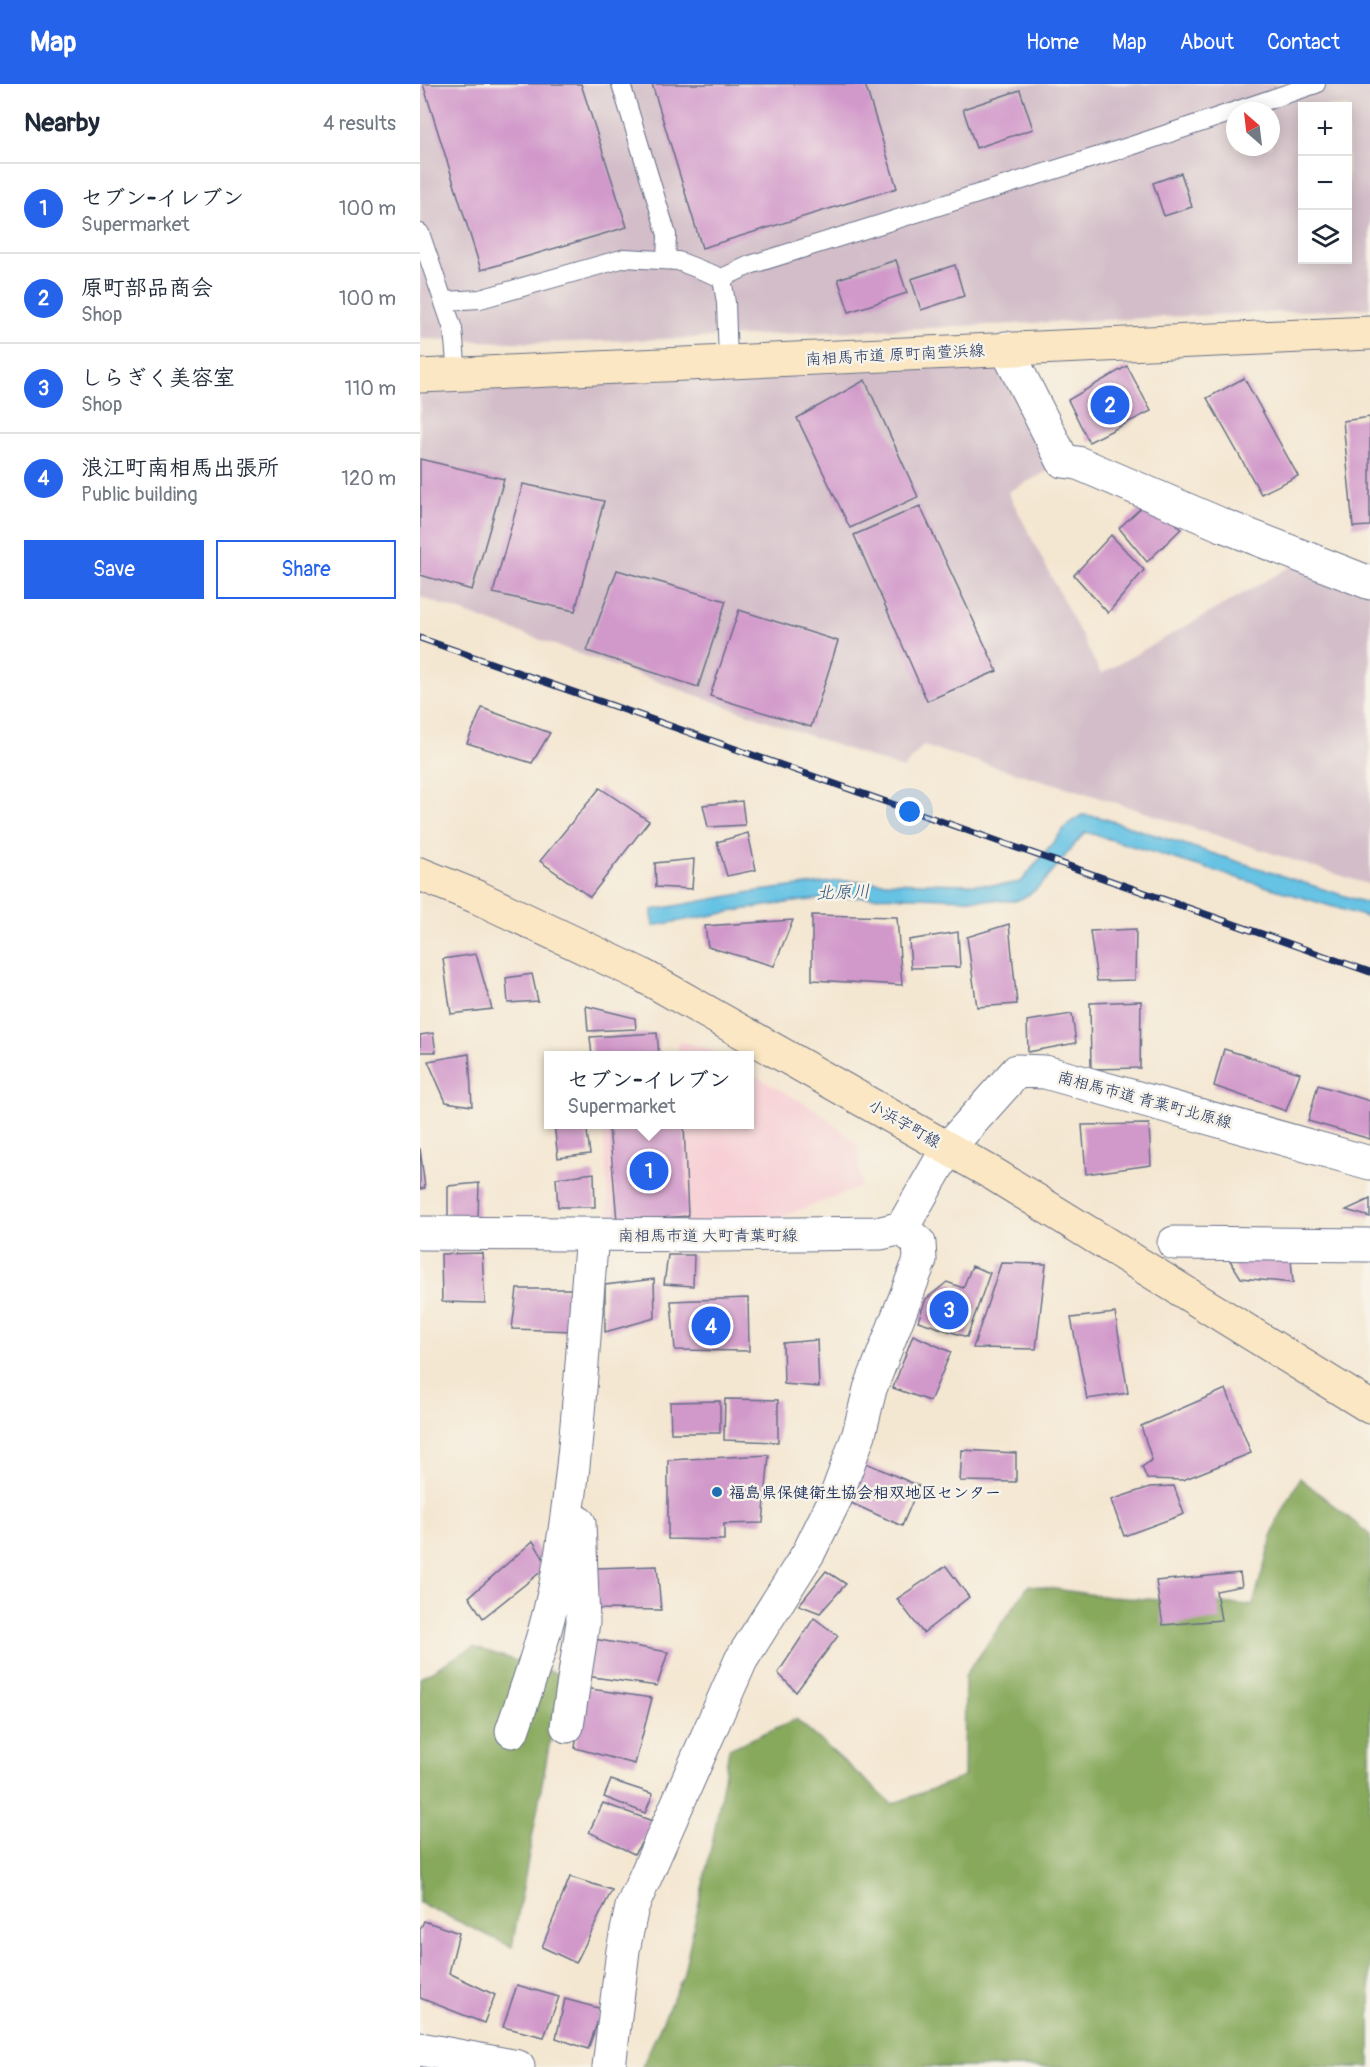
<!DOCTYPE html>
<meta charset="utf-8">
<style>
body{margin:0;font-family:Pangolin,"Klee One",sans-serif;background:#f2f2f3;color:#1f2937}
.controls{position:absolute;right:18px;top:18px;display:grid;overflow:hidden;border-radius:0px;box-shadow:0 3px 15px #0003}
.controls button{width:54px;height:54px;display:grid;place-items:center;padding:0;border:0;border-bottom:2px solid #e0e1e3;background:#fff;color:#1f2937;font:30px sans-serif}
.compass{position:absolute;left:806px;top:18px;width:54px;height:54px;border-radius:50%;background:#fff;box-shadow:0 3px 15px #0003;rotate:332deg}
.you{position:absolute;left:490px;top:728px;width:21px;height:21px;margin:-15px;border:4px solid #fff;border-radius:50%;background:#1a73e8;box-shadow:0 0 0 9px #1a73e833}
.badge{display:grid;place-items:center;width:39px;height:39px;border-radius:50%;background:#2563eb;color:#fff;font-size:20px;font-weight:700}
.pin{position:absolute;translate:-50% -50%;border:3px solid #fff;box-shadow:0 2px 6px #0006}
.popup{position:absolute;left:124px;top:967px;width:210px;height:78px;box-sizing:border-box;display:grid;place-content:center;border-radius:0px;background:#fff;filter:drop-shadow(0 2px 4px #0005);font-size:20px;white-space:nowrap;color:#747a83}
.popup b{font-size:22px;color:#1f2937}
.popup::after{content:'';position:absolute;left:50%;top:100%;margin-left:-12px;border:12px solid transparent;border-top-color:#fff}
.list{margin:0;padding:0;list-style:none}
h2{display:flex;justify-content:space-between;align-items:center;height:78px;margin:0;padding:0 24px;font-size:26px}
h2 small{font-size:20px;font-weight:400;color:#747a83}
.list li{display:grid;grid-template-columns:39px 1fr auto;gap:18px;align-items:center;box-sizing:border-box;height:90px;padding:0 24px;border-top:2px solid #e0e1e3}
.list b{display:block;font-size:22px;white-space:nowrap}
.list p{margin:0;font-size:20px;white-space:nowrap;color:#747a83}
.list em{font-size:20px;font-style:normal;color:#747a83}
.actions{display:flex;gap:12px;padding:18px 24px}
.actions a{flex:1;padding:14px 0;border:2px solid #2563eb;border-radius:0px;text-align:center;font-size:21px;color:#2563eb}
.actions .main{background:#2563eb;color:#fff}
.icon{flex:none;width:33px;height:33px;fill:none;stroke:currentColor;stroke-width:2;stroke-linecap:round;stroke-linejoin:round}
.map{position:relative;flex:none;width:950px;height:1983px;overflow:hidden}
header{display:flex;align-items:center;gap:36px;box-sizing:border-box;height:84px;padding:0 30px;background:#2563eb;color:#fff}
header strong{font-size:28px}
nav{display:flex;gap:33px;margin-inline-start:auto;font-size:21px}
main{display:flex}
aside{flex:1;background:#fff}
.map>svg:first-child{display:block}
.built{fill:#f7cfd5}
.industrial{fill:#d2bdc8;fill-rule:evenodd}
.forest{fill:#87a95c;stroke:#516c5d;stroke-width:1.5}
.water{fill:#66c3e4;stroke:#4079a1;stroke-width:1.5}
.building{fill:#d198ca}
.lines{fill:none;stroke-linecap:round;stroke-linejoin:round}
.lane-casing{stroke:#676f87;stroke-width:20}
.street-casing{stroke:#676f87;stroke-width:35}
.secondary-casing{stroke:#676f87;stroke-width:35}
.lane{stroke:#fff;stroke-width:18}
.street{stroke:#fff;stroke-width:33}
.secondary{stroke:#fbe7c3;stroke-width:33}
.rail-casing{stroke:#1b2f5e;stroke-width:7}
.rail{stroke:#f7f3e8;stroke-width:4.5;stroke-dasharray:14;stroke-linecap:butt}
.poi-dot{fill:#1f6fb2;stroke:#f7f3e8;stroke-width:2}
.labels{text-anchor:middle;stroke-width:5;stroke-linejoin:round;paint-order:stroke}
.street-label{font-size:16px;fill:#1b2f5e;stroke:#f7f3e8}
.poi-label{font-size:16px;font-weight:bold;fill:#1b2f5e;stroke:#f7f3e8;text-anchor:start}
.water-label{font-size:18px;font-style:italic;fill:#2e5480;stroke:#f7f3e8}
</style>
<header>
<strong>Map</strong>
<nav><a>Home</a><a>Map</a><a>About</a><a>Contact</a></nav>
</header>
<main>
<aside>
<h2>Nearby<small>4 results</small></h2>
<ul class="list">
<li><span class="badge">1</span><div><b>セブン-イレブン</b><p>Supermarket</p></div><em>100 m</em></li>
<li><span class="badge">2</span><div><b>原町部品商会</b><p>Shop</p></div><em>100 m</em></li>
<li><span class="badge">3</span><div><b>しらぎく美容室</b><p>Shop</p></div><em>110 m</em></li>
<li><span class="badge">4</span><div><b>浪江町南相馬出張所</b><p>Public building</p></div><em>120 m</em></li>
</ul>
<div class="actions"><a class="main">Save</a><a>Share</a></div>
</aside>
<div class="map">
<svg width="950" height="1983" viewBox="0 0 950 1983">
<rect width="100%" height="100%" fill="#f7f3e8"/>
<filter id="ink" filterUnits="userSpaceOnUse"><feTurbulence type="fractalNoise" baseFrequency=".0167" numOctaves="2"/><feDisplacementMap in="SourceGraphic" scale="12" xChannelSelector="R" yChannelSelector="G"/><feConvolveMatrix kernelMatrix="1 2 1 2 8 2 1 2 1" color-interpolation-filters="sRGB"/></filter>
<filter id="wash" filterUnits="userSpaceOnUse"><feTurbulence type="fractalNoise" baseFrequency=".008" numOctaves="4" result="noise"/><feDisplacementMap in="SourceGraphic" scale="24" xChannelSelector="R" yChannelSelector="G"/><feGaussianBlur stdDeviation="1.35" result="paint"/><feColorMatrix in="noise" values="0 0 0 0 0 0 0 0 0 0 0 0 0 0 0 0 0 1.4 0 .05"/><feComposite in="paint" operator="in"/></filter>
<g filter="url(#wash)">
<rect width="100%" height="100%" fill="#f4e7d2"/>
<g class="built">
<polygon points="258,957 284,963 299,971 259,971"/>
<polygon points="330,989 398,1027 438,1061 441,1103 335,1143 190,1140 183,1041 330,1040"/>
</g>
<g class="industrial">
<path d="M0,0H950V224L275,254L122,259L0,255ZM882,22H928V176H882ZM815,27H851V63H815Z"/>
<polygon points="580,280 630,386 588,408 681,590 877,479 950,510 950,801 656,706 503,662 483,685 0,513 0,307"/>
</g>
<g class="forest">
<polygon points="880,1394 950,1451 950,1983 222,1983 263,1892 294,1750 309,1665 376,1635 472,1720 544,1693 545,1592 609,1501 689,1513 833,1521 855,1442"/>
<polygon points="53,1563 142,1591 92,1863 0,1819 0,1594"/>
</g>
<path class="water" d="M662,731L679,733L950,820V834L666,748C641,771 627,807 595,817C530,815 466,809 401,815C345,820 289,832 233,842L232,826L332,808L419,797L583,801L601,798L648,740Z"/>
<g id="blocks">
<g class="building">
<polygon points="3,0 161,0 207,143 61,186"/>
<polygon points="232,0 445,0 477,104 282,164"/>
<polygon points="600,6 613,45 556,64 543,25"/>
<polygon points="761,89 772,123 744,132 733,99"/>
<polygon points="476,176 487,209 429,228 418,195"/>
<polygon points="535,181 544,212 501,226 491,195"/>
<polygon points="707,282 731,327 669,358 648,316"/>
<polygon points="824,294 878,392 841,410 787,314"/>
<polygon points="445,296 498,413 430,444 377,334"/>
<polygon points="950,333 950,442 933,443 923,337"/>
<polygon points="0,375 84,395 52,506 0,491"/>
<polygon points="103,400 184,417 155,527 73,509"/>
<polygon points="724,421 746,428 761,445 727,478 699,444"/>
<polygon points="500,422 577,587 507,617 434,451"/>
<polygon points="691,451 724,486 688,529 654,491"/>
<polygon points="197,486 306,517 278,603 167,567"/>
<polygon points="319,526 418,557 391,643 290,612"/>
<polygon points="62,624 130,649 112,679 47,659"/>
<polygon points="180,704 229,737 170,813 120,777"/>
<polygon points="322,717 325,741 288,743 283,721"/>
<polygon points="328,749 336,786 307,792 297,758"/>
<polygon points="274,775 272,805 236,803 235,779"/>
<polygon points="392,831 477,833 482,901 392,896"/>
<polygon points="373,836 354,882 288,863 285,842"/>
<polygon points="589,840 597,920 557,923 547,853"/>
<polygon points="716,845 715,896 677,897 670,847"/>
<polygon points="538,848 540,883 491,884 489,856"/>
<polygon points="56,870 72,925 31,930 23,875"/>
<polygon points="112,890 118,917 88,919 86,894"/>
<polygon points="721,917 720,984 671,985 670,919"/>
<polygon points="166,922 215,934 216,945 168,947"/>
<polygon points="652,930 656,959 608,968 607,937"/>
<polygon points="13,949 16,968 0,968 0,951"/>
<polygon points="237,949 239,972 172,972 170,953"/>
<polygon points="804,965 880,989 866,1027 794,1002"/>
<polygon points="49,970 52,1022 26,1018 8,977"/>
<polygon points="898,1001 950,1017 950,1055 888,1037"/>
<polygon points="134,1040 166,1040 170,1070 138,1074"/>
<polygon points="729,1040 731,1081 666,1090 662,1041"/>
<polygon points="264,1041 268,1132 197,1137 189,1042"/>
<polygon points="0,1064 5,1104 0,1105"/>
<polygon points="174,1089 175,1123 138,1123 136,1094"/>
<polygon points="59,1099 58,1135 28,1135 28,1102"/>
<polygon points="950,1115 950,1133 926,1126"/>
<polygon points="62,1169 65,1219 22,1218 21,1170"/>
<polygon points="248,1171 274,1171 273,1202 244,1200"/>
<polygon points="809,1175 871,1175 873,1199 821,1194"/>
<polygon points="581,1179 626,1180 616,1265 553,1264"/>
<polygon points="552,1182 570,1189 547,1253 498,1237 506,1215 527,1198 543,1204"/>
<polygon points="234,1195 235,1234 185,1248 185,1201"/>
<polygon points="97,1205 155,1205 154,1247 92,1245"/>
<polygon points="328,1214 329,1267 255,1266 251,1217"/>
<polygon points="695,1229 708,1309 667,1315 651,1234"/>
<polygon points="493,1251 531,1268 510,1317 473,1304"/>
<polygon points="397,1256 399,1303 364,1300 363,1259"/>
<polygon points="806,1305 831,1369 763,1396 727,1395 722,1383 732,1376 721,1342"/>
<polygon points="305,1315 358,1316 358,1358 304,1356"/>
<polygon points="300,1317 300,1349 251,1349 250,1318"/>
<polygon points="542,1366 596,1369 596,1398 540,1397"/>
<polygon points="349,1371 343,1439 304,1440 304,1456 248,1455 248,1376"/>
<polygon points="446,1379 499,1402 482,1442 429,1418"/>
<polygon points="754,1402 764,1430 704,1452 691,1416 730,1403"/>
<polygon points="113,1457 128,1482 63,1534 49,1513"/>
<polygon points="237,1482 241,1526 178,1525 177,1484"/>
<polygon points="526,1482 549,1513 503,1549 477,1515"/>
<polygon points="406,1487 426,1500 400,1529 379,1521"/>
<polygon points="820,1489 822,1502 796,1507 801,1536 743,1541 736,1497"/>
<polygon points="394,1534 418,1552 376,1608 358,1589"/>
<polygon points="174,1555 248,1568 237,1602 166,1592"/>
<polygon points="164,1604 232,1614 215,1680 155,1664"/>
<polygon points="191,1696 233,1710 225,1729 184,1713"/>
<polygon points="183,1719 235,1738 214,1770 169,1748"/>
<polygon points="150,1793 192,1806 156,1879 122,1863"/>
<polygon points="4,1837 39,1849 29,1889 75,1911 64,1939 0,1914 0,1846"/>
<polygon points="97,1901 139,1913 124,1953 83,1943"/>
<polygon points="145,1915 182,1925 168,1965 136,1954"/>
</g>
</g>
</g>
<g filter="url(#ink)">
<use href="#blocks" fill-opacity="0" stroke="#676f87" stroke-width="1.5"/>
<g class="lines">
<g class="lane-casing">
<g id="lane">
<polyline points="201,0 247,151 246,176"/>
<polyline points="0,149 33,245 37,290"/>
<polyline points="24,217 60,215 205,174 258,177 302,194"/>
<polyline points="308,277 306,219 302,194 330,181 711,62 896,0"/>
</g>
</g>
<g class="street-casing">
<g id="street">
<polyline points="586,264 643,377 658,379 802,441 950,499"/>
<polyline points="0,1149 297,1151 461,1149 482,1144 528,1064 597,987 625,988 950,1079"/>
<polyline points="754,1159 950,1161"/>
<polyline points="147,1642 163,1538 159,1439"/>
<path d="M92,1647C110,1595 128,1544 138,1490C158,1378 162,1264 172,1151"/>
<polyline points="0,1965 98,1983"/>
<polyline points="189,1983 203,1866 212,1823 321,1576 389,1468 416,1413 439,1350 450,1305 500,1176 499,1159 482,1144"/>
</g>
</g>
<g class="secondary-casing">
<g id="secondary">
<polyline points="0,292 950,249"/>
<polyline points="0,790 57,813 220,890 575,1091 950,1323"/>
</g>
</g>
<use href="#lane" class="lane"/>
<use href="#street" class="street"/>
<use href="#secondary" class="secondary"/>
<g class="rail-casing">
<polyline id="rail" points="0,554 950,888"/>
</g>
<use href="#rail" class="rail"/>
</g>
</g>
<circle class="poi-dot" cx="297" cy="1408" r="6"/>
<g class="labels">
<g class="street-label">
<text transform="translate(475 270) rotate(-3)" y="6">南相馬市道 原町南萱浜線</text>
<text transform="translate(725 1015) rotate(15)" y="6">南相馬市道 青葉町北原線</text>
<text transform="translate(485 1039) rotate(30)" y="6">小浜字町線</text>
<text x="288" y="1157">南相馬市道 大町青葉町線</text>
</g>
<g class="poi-label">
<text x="309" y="1414">福島県保健衛生協会相双地区センター</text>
</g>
<g class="water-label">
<text transform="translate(423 808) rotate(-2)" y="6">北原川</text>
</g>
</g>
</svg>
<div class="controls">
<button>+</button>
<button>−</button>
<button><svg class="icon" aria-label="layers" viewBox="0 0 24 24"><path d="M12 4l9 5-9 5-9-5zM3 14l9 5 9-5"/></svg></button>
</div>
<svg class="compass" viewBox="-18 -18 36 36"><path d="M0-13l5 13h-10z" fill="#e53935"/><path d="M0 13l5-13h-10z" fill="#747a83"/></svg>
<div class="you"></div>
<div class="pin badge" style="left:229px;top:1087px">1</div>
<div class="popup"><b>セブン-イレブン</b>Supermarket</div>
<div class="pin badge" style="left:690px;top:321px">2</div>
<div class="pin badge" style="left:529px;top:1226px">3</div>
<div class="pin badge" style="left:291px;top:1242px">4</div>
</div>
</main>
